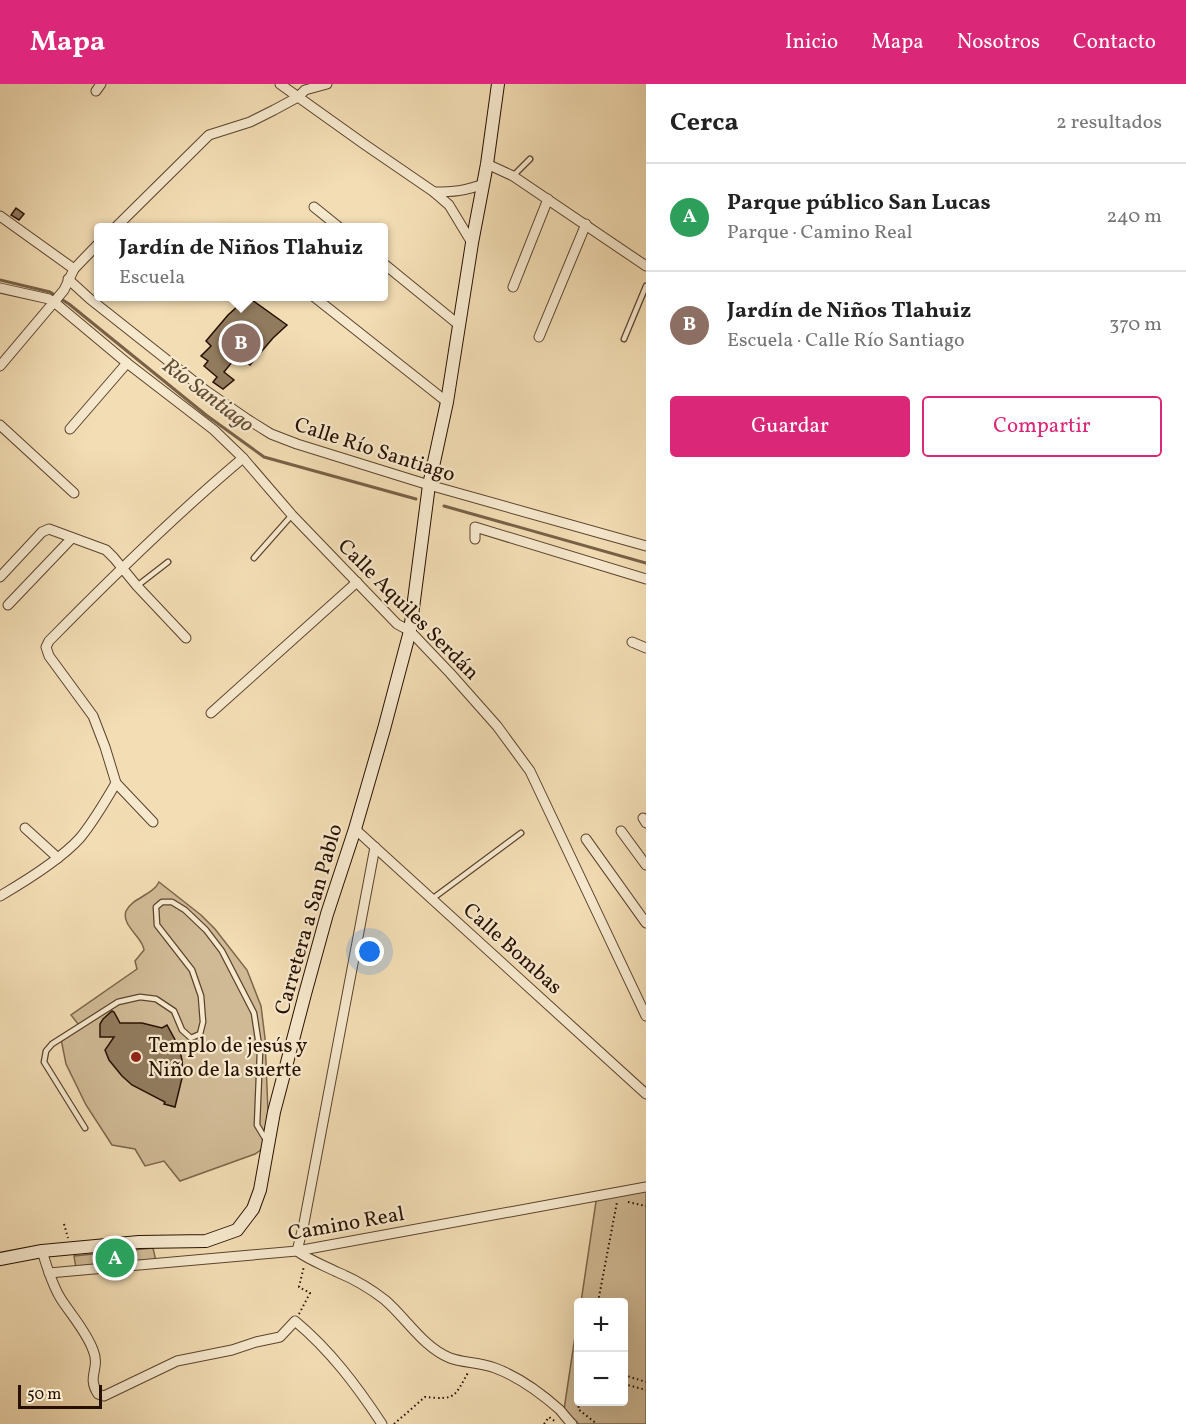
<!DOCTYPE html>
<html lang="es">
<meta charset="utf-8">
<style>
body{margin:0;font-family:Vollkorn,serif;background:#f6f6f6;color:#222}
.controls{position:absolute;right:18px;bottom:18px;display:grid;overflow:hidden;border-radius:6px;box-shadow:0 6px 24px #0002}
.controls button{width:54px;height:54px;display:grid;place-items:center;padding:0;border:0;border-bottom:2px solid #e0e0e0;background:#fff;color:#222;font:30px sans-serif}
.scale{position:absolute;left:18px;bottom:15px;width:84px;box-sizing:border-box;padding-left:6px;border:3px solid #271000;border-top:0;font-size:16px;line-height:21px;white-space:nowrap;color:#271000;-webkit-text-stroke:4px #f7e9ce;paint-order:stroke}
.you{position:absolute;left:370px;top:868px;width:21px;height:21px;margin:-15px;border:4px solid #fff;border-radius:50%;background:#1a73e8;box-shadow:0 0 0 9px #1a73e833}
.badge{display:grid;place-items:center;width:39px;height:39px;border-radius:50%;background:#db2777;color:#fff;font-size:20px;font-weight:700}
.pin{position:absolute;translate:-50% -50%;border:3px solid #fff;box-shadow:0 2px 6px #0006}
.popup{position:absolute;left:94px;top:139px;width:294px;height:78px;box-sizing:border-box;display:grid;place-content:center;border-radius:6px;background:#fff;filter:drop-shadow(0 2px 4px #0005);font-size:20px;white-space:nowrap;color:#767676}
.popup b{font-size:22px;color:#222}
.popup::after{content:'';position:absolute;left:50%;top:100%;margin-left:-12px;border:12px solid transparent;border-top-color:#fff}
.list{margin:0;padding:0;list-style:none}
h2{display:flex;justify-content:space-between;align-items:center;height:78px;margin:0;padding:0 24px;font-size:26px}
h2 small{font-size:20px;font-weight:400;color:#767676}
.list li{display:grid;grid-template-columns:39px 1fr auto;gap:18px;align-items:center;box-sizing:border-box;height:108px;padding:0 24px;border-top:2px solid #e0e0e0}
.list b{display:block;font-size:22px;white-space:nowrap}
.list p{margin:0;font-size:20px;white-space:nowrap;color:#767676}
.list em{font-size:20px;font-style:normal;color:#767676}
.actions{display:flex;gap:12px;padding:18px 24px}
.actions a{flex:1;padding:14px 0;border:2px solid #db2777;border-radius:6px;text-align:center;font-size:21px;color:#db2777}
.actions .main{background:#db2777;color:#fff}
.map{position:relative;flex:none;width:646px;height:1340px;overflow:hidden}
header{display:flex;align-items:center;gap:36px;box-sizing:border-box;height:84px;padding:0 30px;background:#db2777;color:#fff}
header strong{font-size:28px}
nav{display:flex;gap:33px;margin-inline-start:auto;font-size:21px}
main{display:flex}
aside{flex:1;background:#fff}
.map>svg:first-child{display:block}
.green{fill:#d0ba95;stroke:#7c654a;stroke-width:1.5}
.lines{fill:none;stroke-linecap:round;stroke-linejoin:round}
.stream{stroke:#786147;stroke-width:3}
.building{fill:#917b5e;stroke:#271000;stroke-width:1.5}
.lane-casing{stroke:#5a432d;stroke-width:7}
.street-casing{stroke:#5a432d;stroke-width:11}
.secondary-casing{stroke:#271000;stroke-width:14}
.path{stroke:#271000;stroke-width:2;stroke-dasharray:1.5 3;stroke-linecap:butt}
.lane{stroke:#f7e9ce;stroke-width:4.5}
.street{stroke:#f7e9ce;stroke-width:9}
.secondary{stroke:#f7e9ce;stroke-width:12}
.poi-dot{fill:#8f2418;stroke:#f7e9ce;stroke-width:2}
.labels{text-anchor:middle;stroke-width:4.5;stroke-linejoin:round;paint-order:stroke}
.street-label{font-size:21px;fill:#271000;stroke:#f7e9ce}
.poi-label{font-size:21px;fill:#271000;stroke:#f7e9ce;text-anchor:start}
.water-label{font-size:22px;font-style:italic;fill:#644d36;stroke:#f7e9ce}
</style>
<header>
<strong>Mapa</strong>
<nav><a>Inicio</a><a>Mapa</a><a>Nosotros</a><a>Contacto</a></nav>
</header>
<main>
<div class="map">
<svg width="646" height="1340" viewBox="0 0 646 1340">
<rect width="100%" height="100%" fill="#f3ddb4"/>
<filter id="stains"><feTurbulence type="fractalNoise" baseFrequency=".00333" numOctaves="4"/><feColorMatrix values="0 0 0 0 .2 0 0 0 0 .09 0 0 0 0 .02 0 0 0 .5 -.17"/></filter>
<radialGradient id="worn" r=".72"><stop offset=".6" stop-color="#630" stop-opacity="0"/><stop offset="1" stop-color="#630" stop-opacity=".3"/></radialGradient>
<g class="green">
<path d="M159,798L201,831L215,845L247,886L261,922L265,954L268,1028L262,1065L255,1070L180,1097L164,1077L145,1082L135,1065L112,1061L86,1021L66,980L61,955L79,941L71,931L137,885L135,877L144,866C143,853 121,842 126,827C132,814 153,811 159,798Z"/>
<polygon points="646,1101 646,1340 579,1340 564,1326 578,1232 578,1318 624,1318 624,1218 581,1218 597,1111"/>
<polygon points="153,1164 156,1177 76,1184 74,1172"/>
</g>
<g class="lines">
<g class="stream">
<polyline points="0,196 50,208 69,220 206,331 264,373 416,415"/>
<polyline points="444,422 646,479"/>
</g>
</g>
<g class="building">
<polygon points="16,124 24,130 19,136 11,131"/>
<polygon points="248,213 287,241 273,254 250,281 237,272 224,288 234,296 223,305 213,298 217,293 204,282 208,277 201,272 211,262 206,257 228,231"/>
<polygon points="112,927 114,928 120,939 142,939 162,944 167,941 179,963 182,976 183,990 175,1023 164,1020 165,1018 132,1001 122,992 109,976 105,966 114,953 100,953 100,940 103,935"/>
</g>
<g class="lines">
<g class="lane-casing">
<g id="lane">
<polyline points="513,92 530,75"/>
<polyline points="624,255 646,202"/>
<polyline points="254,474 292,431"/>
<polyline points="137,502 168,478"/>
<polyline points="432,815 521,749"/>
<polyline points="85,1044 44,978 46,967 52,960 118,918 140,913 156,915 174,927 182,946 191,954 200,950 203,938 201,912 192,886 157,841 156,823 162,818 172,818 185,826 206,846 222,867 254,929 260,968 257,1041 266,1056"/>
</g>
</g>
<g class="street-casing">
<g id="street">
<polyline points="280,0 364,60 434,108 449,121 472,159"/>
<polyline points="96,7 101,0"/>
<polyline points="487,80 513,92 646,182"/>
<path d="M434,108C454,108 464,107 484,100"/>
<polyline points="314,123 340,144"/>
<polyline points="0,132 74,185"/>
<polyline points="115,144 209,51 250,38 274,26 298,13 305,6 327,0"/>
<polyline points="98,160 74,185 64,206 54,218 127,279 214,346 243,374 292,431 397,540 410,547 450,589 497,642 530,687 646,932"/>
<polyline points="383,179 459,241"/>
<polyline points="68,195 90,215 205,306 247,335 271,350 297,360 429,401 646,462"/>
<polyline points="513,203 548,115"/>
<polyline points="0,204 49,215 54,218 0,282"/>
<polyline points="313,212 447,318"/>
<polyline points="539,253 586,140"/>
<polyline points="0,341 74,409"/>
<polyline points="70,345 127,279"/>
<polyline points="475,455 475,443 646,495"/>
<polyline points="0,493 42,448 49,445 106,466 114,474 137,502 186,554"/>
<polyline points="8,521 72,454"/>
<polyline points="632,558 646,564"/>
<polyline points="211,629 357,498"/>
<polyline points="116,699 153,738"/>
<polyline points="643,734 646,739"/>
<polyline points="25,744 58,774"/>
<polyline points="355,745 646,1010"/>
<polyline points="621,747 646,781"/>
<polyline points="586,755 646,839"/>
<path d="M375,763L304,1139L297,1167C309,1176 323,1181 337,1188C354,1195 371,1205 385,1216C406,1234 424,1264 450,1274C463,1279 480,1278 495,1284C519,1293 541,1309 560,1326C564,1331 568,1336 572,1340"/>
<path d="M0,812C24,798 61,775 80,754C94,737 105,718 116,699L105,663L93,632L49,572L46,563L49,557C111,494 175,431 243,374"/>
<path d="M42,1167C47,1183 52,1201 61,1215C72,1232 86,1247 93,1266C101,1285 86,1292 98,1310L104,1312L177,1277L232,1266L256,1258L280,1253L295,1237C330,1266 357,1302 382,1340"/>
<polyline points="49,1189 297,1167 646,1103"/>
</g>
</g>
<g class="secondary-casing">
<polyline id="secondary" points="0,1175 42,1167 139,1158 206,1157 237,1146 253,1125 260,1106 274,1028 305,910 327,830 355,745 384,645 410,547 429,401 447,318 472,159 487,80 498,0"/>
</g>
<g class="path">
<polyline points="628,1118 646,1122"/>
<polyline points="64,1140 68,1154"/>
<polyline points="598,1218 617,1118"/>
<polyline points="299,1230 310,1209 299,1203 304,1182"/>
<polyline points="624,1291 646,1298"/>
<polyline points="624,1300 646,1306"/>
<polyline points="580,1318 578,1325 597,1340"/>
<path d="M394,1340L425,1313C457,1316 454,1313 469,1287"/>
<polyline points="544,1340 549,1333 556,1338"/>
</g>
<use href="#lane" class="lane"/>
<use href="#street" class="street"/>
<use href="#secondary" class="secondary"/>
</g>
<circle class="poi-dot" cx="136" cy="973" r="6"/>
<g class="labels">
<g class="street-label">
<text transform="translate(375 365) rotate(18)" y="7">Calle Río Santiago</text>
<text transform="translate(409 525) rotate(45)" y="7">Calle Aquiles Serdán</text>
<text transform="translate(308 835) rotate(-74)" y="7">Carretera a San Pablo</text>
<text transform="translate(513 864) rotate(42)" y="7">Calle Bombas</text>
<text transform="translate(346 1139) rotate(-10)" y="7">Camino Real</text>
</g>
<g class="poi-label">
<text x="148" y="968">Templo de jesús y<tspan x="148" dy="24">Niño de la suerte</tspan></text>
</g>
<g class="water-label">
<text transform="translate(209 310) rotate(37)" y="8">Río Santiago</text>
</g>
</g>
<rect width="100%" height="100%" filter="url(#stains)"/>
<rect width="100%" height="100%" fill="url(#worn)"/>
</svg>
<div class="controls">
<button>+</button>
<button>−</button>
</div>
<div class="scale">50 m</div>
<div class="you"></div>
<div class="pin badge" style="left:115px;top:1174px;background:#2e9e5b">A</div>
<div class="pin badge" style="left:241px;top:259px;background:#8d6e63">B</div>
<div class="popup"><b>Jardín de Niños Tlahuiz</b>Escuela</div>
</div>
<aside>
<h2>Cerca<small>2 resultados</small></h2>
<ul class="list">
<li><span class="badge" style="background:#2e9e5b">A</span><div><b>Parque público San Lucas</b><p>Parque · Camino Real</p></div><em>240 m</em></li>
<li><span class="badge" style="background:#8d6e63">B</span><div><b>Jardín de Niños Tlahuiz</b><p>Escuela · Calle Río Santiago</p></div><em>370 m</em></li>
</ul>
<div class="actions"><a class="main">Guardar</a><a>Compartir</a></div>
</aside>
</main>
